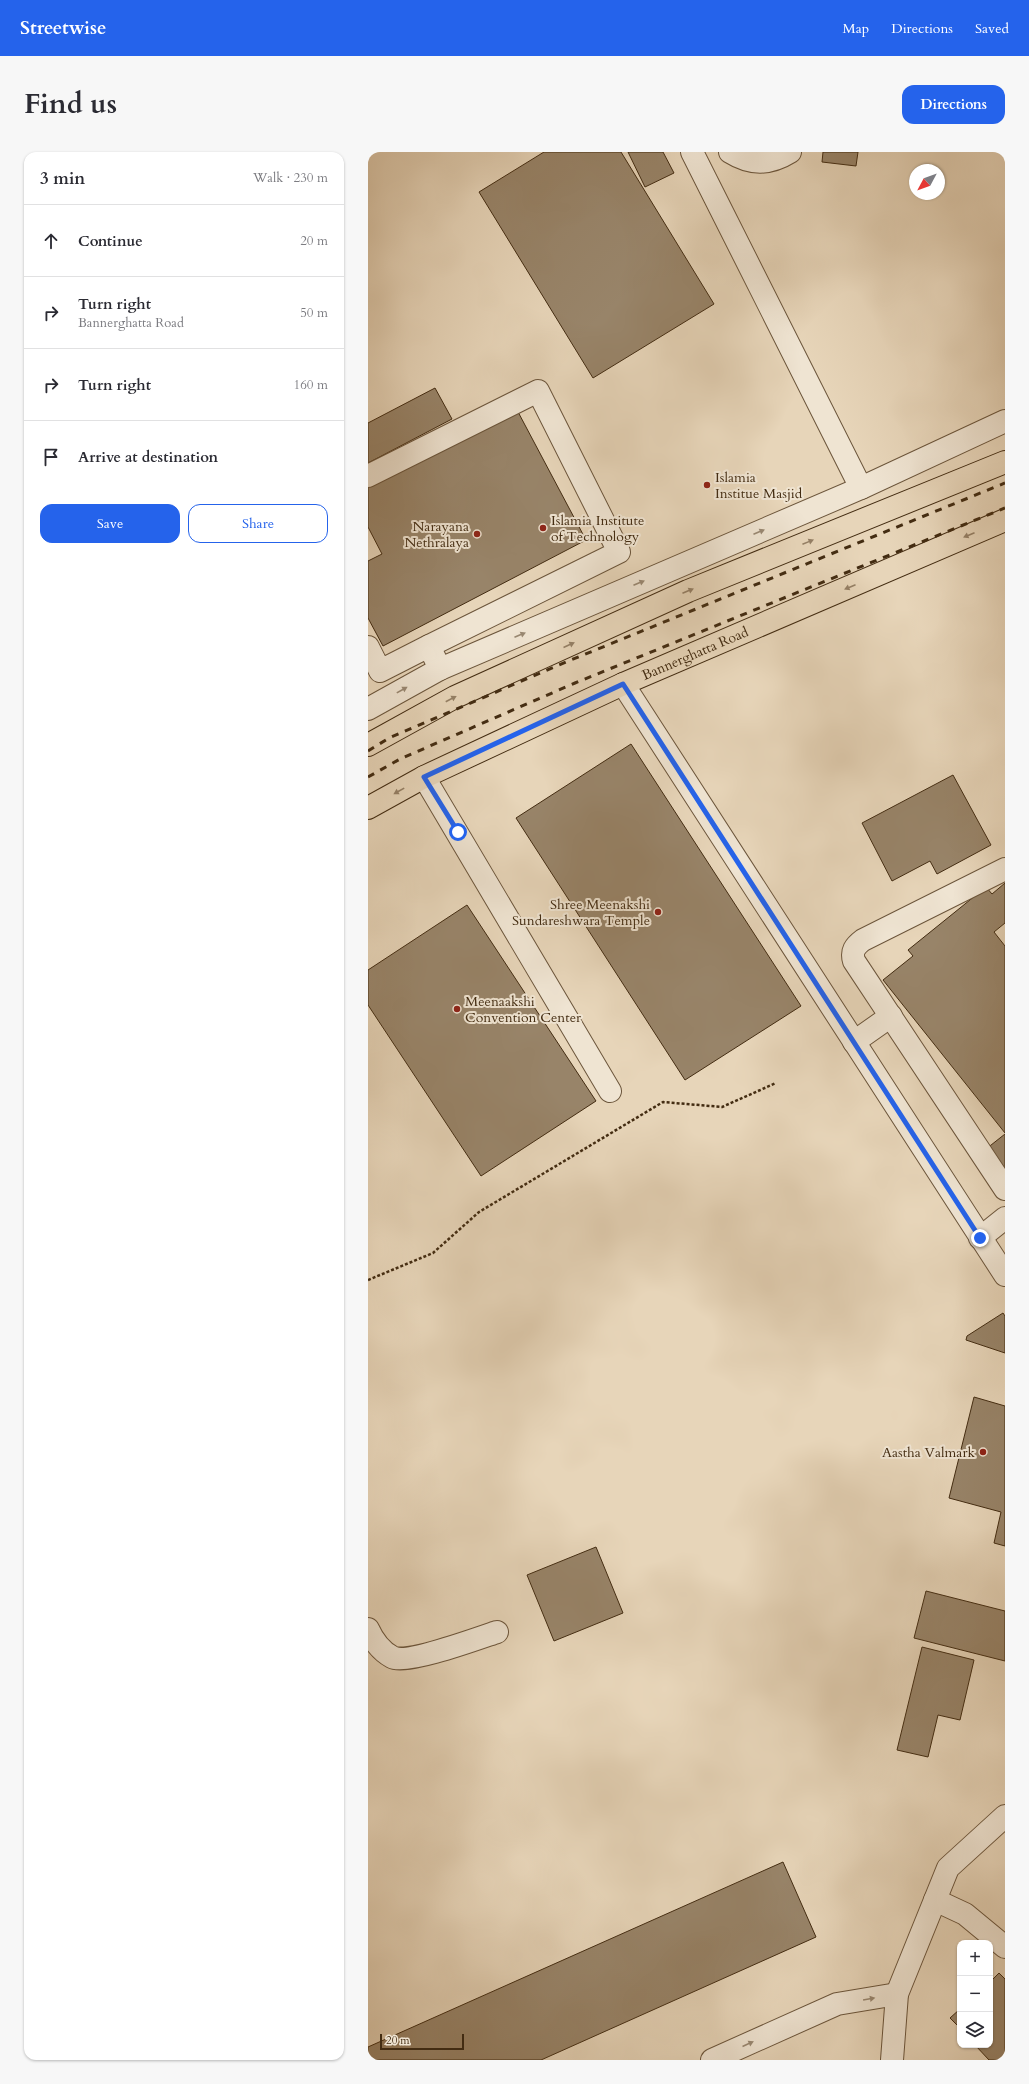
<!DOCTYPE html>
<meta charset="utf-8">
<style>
body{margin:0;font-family:Cardo,serif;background:#f7f7f7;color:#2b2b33}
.controls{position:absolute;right:12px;bottom:12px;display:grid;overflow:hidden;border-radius:8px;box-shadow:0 1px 3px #0004}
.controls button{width:36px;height:36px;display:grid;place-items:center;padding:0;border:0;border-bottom:1px solid #e1e1e2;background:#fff;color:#2b2b33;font:20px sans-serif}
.compass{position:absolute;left:541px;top:12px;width:36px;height:36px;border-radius:50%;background:#fff;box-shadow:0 1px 3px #0004;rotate:229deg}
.scale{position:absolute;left:12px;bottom:10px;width:84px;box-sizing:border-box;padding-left:4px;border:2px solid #432c12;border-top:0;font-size:11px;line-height:14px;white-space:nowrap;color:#432c12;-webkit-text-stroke:3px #efe4d2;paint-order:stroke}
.stop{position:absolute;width:12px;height:12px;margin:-9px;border:3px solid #2563eb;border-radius:50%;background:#fff}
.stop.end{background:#2563eb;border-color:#fff;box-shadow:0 1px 4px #0008}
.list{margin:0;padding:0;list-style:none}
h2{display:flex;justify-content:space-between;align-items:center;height:52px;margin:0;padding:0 16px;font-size:17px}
h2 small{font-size:13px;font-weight:400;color:#7c7c81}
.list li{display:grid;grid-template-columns:26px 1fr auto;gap:12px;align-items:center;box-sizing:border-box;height:72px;padding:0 16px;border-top:1px solid #e1e1e2}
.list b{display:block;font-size:15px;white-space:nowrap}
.list p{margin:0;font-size:13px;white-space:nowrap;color:#7c7c81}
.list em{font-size:13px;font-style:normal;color:#7c7c81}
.actions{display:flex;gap:8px;padding:12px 16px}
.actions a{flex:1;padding:9px 0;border:1px solid #2563eb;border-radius:12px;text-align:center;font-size:14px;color:#2563eb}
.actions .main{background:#2563eb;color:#fff}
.icon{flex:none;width:22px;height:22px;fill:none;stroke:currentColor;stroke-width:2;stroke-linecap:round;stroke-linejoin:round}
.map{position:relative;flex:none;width:637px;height:1908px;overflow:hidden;border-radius:12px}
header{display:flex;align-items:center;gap:24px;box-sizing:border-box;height:56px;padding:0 20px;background:#2563eb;color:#fff}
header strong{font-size:19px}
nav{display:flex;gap:22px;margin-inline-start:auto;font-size:14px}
.intro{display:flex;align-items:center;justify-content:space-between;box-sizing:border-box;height:96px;padding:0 24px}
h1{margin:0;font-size:28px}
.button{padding:10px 18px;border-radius:12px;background:#2563eb;color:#fff;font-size:14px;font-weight:700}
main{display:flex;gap:24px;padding:0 24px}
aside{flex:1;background:#fff;border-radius:12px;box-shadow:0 1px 3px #0004}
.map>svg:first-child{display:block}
.building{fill:#988469;stroke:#432c12}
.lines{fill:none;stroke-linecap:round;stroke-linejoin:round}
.minor-casing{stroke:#6c563c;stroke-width:24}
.major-casing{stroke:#432c12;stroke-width:24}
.path{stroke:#432c12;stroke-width:2.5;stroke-dasharray:3 2;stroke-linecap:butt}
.minor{stroke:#efe4d2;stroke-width:22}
.major{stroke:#e7d5b9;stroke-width:22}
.rail{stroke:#432c12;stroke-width:3;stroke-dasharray:7 7;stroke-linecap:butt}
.oneway{fill:#998872}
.oneway2{fill:#958066}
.route{stroke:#2563eb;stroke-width:5}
.poi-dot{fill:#8f2418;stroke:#efe4d2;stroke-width:1.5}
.labels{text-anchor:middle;stroke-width:4;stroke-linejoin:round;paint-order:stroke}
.poi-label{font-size:14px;fill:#432c12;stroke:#efe4d2;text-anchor:start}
.street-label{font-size:14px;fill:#432c12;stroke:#efe4d2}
</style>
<header>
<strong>Streetwise</strong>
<nav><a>Map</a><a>Directions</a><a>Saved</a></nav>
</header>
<div class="intro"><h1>Find us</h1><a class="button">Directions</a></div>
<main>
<aside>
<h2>3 min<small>Walk · 230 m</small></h2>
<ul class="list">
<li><svg class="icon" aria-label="ahead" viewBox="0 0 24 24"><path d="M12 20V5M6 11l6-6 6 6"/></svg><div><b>Continue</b></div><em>20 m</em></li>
<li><svg class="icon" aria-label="right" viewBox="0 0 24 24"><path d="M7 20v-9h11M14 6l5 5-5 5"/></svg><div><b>Turn right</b><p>Bannerghatta Road</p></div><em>50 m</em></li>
<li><svg class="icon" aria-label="right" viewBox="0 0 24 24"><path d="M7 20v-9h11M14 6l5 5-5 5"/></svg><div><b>Turn right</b></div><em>160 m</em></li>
<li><svg class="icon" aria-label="arrive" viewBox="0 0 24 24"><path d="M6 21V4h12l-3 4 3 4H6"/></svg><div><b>Arrive at destination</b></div></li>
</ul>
<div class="actions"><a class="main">Save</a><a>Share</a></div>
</aside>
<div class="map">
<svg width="637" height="1908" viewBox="0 0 637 1908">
<rect width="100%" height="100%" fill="#e7d5b9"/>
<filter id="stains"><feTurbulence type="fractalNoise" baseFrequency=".005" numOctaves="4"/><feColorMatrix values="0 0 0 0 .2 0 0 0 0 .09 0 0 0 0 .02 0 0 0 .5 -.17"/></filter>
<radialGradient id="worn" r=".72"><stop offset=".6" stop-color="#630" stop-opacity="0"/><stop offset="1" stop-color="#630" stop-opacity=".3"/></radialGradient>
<g class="building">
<polygon points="176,0 253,0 346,152 225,226 111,40"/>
<polygon points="260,0 295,0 306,21 277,35"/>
<polygon points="455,0 490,0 488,14 454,10"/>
<polygon points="67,236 84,267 0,311 0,271"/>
<polygon points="149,258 218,388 15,494 0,466 0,409 14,402 0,375 0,335"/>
<polygon points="263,592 433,854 317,928 148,666"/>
<polygon points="585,623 623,693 569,722 562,709 524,729 494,671"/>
<polygon points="637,731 637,771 626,780 637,794 637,981 515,828 545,804 540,798 618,735 624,742"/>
<polygon points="99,753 228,949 113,1024 0,853 0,818"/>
<polygon points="637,982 637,1021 618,997"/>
<polygon points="635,1161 637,1164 637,1201 598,1188 599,1184"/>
<polygon points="606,1245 637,1254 637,1394 626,1391 633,1360 581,1346"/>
<polygon points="228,1395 255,1461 186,1489 159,1423"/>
<polygon points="558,1439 637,1459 637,1509 546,1486"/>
<polygon points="554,1495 606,1508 592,1568 570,1563 560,1605 529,1598"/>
<polygon points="415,1710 448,1785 173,1908 0,1908 0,1895"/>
<polygon points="631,1821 637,1827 637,1904 633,1908 621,1908 607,1893 622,1893 622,1830"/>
<polygon points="592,1857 592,1876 582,1866"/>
</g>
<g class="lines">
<g class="minor-casing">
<g id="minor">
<polyline points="324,0 493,336"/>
<path d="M362,0C383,13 401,13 422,0"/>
<polyline points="0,324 170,239 251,400 61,494 72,517"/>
<polyline points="0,495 12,519 61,494"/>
<polyline points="255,532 637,1123"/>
<polyline points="0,557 72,517 493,336 637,269"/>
<polyline points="56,625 242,939"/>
<path d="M637,717L495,788C487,794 483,799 486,809L637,1037"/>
<polyline points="486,890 523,864"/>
<polyline points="612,1086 637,1066"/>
<path d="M0,1477C5,1488 13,1499 24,1505C38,1513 111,1486 129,1480"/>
<polyline points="567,1748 597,1762 637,1795"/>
<polyline points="344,1908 469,1852 529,1842"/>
<polyline points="524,1908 529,1842 580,1716 637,1664"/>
</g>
</g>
<g class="major-casing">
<g id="major">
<polyline points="0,593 87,545 320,439 637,310"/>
<path id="s1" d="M0,656L56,625L255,532L637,368"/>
</g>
</g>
<polyline class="path" points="0,1128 65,1101 111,1060 295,950 354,955 408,931"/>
<use href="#minor" class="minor"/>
<use href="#major" class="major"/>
<g class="rail">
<polyline points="0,599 21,586 198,510 637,331"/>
<polyline points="0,625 32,607 207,531 637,356"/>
</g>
</g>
<defs><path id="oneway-solid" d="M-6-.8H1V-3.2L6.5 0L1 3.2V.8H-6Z"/></defs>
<g class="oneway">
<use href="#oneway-solid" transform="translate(391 380) rotate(-23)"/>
<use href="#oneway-solid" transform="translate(271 431) rotate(-23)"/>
<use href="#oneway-solid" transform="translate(152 483) rotate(-23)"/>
<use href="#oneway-solid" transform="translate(34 538) rotate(-29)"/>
<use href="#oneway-solid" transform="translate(501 1847) rotate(-10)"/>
<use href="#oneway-solid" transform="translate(380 1892) rotate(-24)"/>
</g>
<g class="oneway2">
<use href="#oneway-solid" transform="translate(601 383) rotate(157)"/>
<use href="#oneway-solid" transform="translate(440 390) rotate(-22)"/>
<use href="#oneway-solid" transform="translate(482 435) rotate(157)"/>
<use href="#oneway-solid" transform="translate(320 439) rotate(-23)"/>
<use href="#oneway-solid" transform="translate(201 493) rotate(-24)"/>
<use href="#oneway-solid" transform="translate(83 547) rotate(-28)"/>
<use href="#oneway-solid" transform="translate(31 639) rotate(151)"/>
</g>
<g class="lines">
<polyline class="route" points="90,680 56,625 255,532 612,1086"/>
</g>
<g class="poi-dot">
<circle cx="339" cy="333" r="4"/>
<circle cx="175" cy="376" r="4"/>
<circle cx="109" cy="382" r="4"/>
<circle cx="290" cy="760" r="4"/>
<circle cx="89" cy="857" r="4"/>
<circle cx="615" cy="1300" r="4"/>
</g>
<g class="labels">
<g class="poi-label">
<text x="347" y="330">Islamia<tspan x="347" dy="16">Institue Masjid</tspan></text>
<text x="183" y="373">Islamia Institute<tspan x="183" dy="16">of Technology</tspan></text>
<text x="101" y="379" text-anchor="end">Narayana<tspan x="101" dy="16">Nethralaya</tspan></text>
<text x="282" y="757" text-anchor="end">Shree Meenakshi<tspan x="282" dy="16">Sundareshwara Temple</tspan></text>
<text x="97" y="854">Meenaakshi<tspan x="97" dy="16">Convention Center</tspan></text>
<text x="607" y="1305" text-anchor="end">Aastha Valmark</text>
</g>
<g class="street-label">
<text dy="5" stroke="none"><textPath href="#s1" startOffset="362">Bannerghatta Road</textPath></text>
</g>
</g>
<rect width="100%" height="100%" filter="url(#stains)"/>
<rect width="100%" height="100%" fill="url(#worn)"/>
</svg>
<div class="controls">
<button>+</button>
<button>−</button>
<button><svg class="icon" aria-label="layers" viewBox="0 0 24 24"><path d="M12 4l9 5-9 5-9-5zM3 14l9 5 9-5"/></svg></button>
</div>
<svg class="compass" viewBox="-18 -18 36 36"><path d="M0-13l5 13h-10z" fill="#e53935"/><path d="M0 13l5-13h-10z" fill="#7c7c81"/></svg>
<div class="scale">20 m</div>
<div class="stop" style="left:90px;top:680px"></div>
<div class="stop end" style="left:612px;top:1086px"></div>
</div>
</main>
